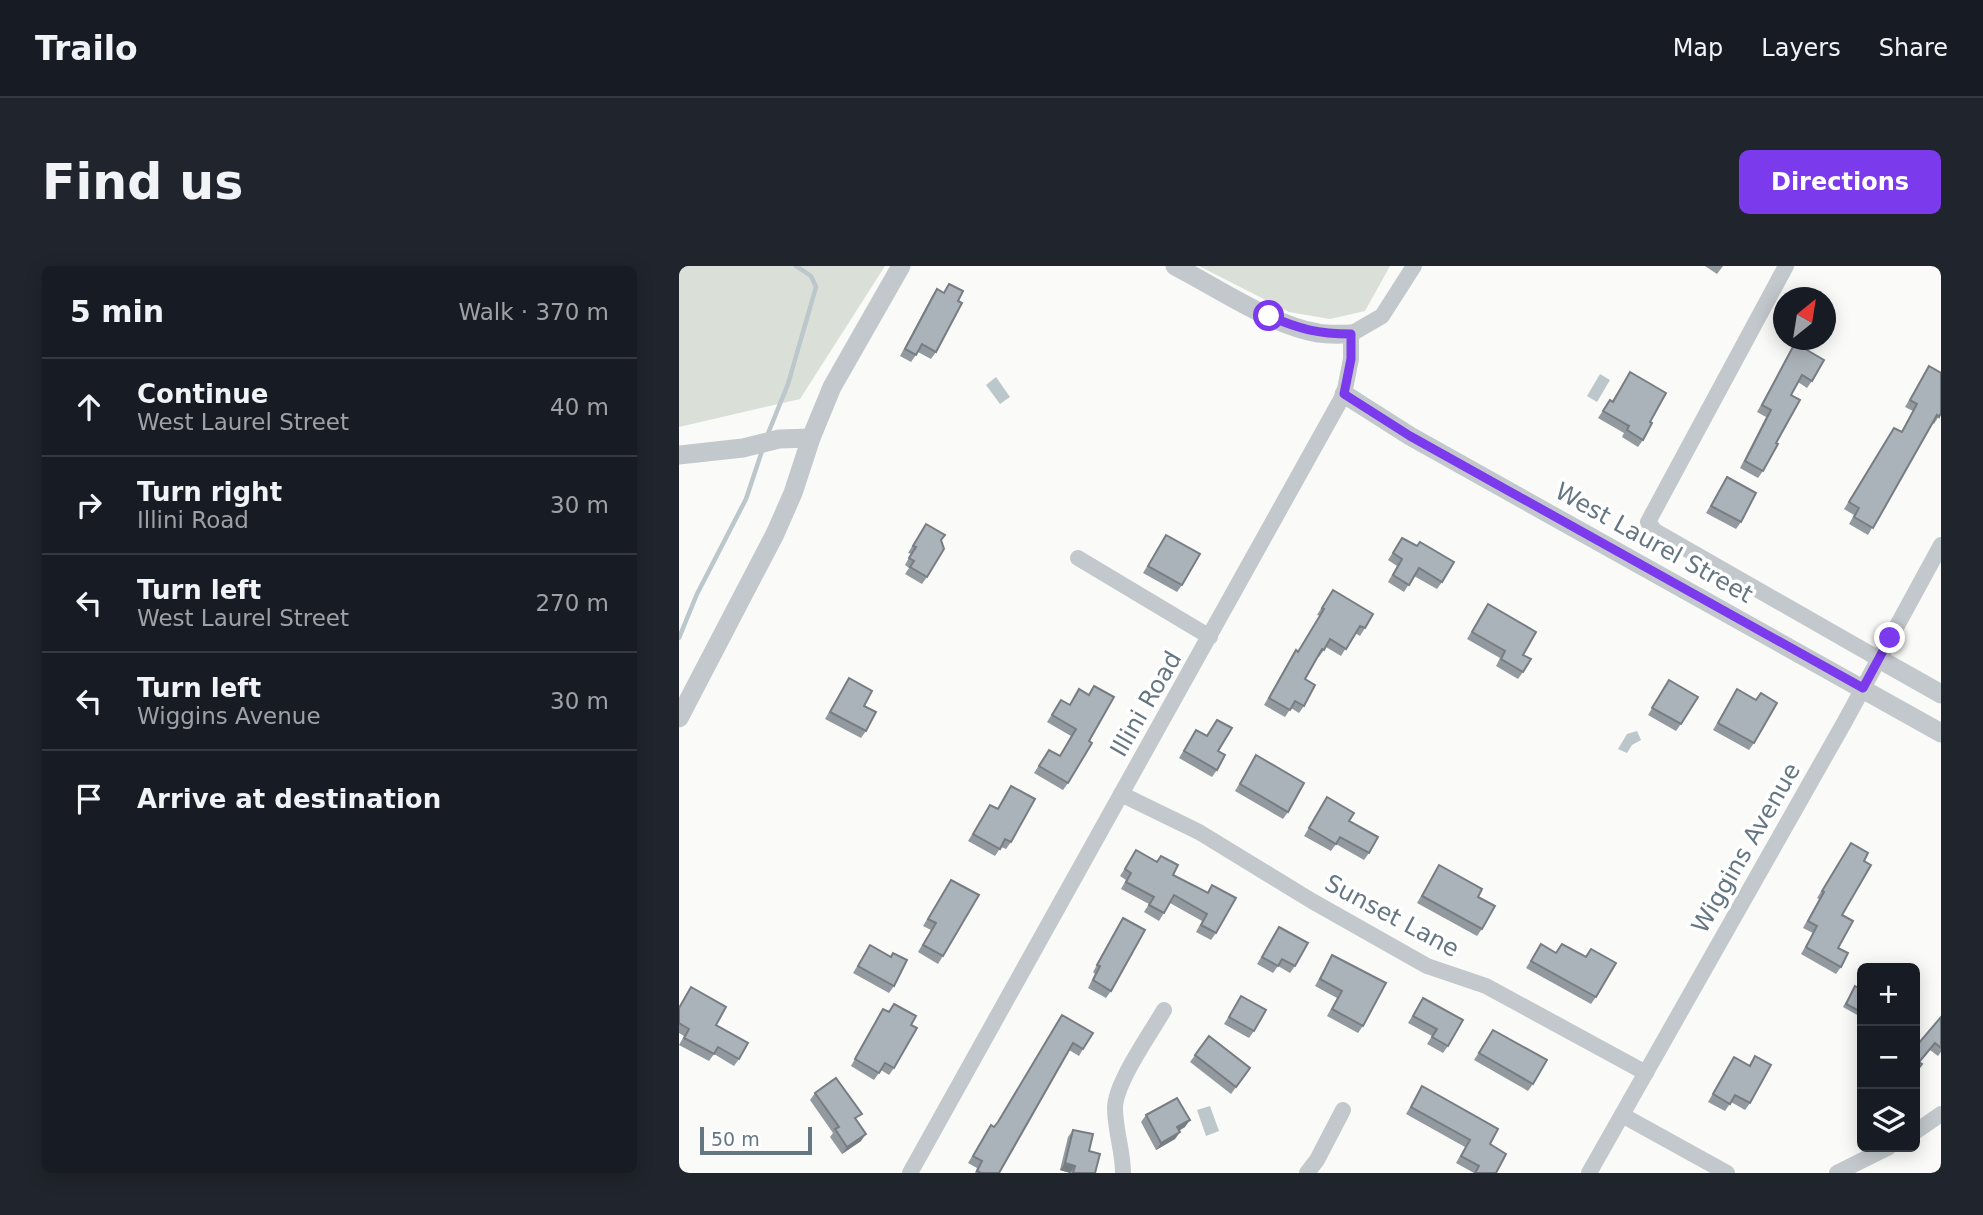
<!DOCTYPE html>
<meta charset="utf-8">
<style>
body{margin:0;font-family:"DejaVu Sans",sans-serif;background:#20242c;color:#f1f3f6}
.controls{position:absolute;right:21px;bottom:21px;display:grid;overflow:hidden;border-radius:10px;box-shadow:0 4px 18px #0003}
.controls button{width:63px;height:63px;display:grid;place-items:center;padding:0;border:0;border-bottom:2px solid #363941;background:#171b24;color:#f1f3f6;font:35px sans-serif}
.compass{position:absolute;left:1094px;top:21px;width:63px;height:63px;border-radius:50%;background:#171b24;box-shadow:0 4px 18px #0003;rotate:30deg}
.scale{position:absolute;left:21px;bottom:18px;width:112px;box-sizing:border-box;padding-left:7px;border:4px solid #657683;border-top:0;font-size:19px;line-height:24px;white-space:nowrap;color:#657683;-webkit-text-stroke:5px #fff;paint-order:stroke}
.stop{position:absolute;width:21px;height:21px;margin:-16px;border:5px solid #7c3aed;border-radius:50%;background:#fff}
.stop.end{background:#7c3aed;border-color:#fff;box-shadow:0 2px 7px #0008}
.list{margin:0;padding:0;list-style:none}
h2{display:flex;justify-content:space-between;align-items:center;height:91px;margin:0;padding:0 28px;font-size:30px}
h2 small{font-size:23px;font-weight:400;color:#9ea1a6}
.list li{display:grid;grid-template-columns:46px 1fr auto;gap:21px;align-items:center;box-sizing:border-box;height:98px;padding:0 28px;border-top:2px solid #363941}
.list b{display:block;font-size:26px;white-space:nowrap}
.list p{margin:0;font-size:23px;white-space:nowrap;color:#9ea1a6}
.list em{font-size:23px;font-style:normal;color:#9ea1a6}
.icon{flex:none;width:38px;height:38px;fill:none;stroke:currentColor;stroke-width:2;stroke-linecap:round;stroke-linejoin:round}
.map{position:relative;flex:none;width:1262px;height:907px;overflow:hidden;border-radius:10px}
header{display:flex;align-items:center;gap:42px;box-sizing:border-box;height:98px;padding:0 35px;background:#171b24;border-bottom:2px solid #363941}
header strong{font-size:33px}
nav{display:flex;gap:38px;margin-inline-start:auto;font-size:24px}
.intro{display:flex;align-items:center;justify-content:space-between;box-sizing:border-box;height:168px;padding:0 42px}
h1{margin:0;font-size:49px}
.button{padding:18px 32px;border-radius:10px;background:#7c3aed;color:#fff;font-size:24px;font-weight:700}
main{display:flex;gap:42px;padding:0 42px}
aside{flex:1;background:#171b24;border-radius:10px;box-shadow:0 4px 18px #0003}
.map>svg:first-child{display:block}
.green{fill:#dadfd7}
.water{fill:#bbc7cb}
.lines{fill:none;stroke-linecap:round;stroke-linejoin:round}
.stream{stroke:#bbc7cb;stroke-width:4.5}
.minor{stroke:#c3c8cc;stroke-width:16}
.tertiary{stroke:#c3c8cc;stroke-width:19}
.wall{fill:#929a9f}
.shaded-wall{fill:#777d82}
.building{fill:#aab3b9;stroke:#777d82;stroke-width:2}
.route{stroke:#7c3aed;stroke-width:9}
.labels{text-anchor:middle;stroke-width:7;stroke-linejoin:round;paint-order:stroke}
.street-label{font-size:24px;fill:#657683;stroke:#fff}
</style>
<header>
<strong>Trailo</strong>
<nav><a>Map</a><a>Layers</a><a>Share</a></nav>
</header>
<div class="intro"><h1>Find us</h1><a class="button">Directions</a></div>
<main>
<aside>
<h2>5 min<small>Walk · 370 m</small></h2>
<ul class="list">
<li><svg class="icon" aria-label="ahead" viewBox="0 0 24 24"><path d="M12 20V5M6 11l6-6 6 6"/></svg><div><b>Continue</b><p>West Laurel Street</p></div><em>40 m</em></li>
<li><svg class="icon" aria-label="right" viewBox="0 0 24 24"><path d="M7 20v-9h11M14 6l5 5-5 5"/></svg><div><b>Turn right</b><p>Illini Road</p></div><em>30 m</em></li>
<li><svg class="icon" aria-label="left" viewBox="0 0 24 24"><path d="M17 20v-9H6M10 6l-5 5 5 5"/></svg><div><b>Turn left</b><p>West Laurel Street</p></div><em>270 m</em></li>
<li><svg class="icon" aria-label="left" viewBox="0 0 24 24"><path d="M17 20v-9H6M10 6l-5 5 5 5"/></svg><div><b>Turn left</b><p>Wiggins Avenue</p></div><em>30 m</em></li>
<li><svg class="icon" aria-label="arrive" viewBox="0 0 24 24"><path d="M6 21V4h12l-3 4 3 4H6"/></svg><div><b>Arrive at destination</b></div></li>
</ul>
</aside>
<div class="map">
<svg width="1262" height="907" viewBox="0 0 1262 907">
<rect width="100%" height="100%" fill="#fafaf8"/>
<g class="green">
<polygon points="0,0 206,0 121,133 0,161"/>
<polygon points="520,0 711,0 686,45 651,53 610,46"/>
</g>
<g class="water">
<polygon points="921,108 931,114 918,136 908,130"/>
<polygon points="317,111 331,131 321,138 307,119"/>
<polygon points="958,465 962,474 953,479 948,487 939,483 948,468"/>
<polygon points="531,840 540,865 527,870 518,844"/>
</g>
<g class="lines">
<g class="stream">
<polyline points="88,170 109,118 137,21 132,10 117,0"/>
<polyline points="0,372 18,328 67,233 83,185"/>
</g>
<g class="minor">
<polyline points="1107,0 969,256 976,265 1200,393"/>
<polyline points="399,292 531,371"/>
<polyline points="442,528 520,566 633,635 748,700 807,720 967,807"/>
<polyline points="943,849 1048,907"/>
<polyline points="1236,866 1262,848"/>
<polyline points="231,907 665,128 672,93 672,68 703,50 735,0"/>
<path d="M444,907C444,885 436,864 436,842C436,817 472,767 485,744"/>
<polyline points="628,907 638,894 664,844"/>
<polyline points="910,907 1165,457 1262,279"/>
<polyline points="1158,907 1210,881"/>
</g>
<g class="tertiary">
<path d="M496,0C537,21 594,60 639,67C650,69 661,68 672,68"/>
<polyline points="665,128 731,170 1262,467"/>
<polyline points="0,189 64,182 100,173 132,172 153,121 222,0"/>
<polyline points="1200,393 1262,428"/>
<polyline points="0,452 96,268 114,227 132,172"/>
</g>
</g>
<g class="wall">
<polygon points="1026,0 1044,0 1038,8"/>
<polygon points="270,18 279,35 257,86 252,93 239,86 232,96 221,90 253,30 258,23 264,27"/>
<polygon points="1116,77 1133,115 1128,122 1119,116 1112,129 1097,177 1084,205 1079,212 1061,202 1087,151 1078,146"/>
<polygon points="1250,100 1262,147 1255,158 1254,157 1189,269 1170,258 1175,249 1165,243 1215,162 1222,166 1234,145 1226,141"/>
<polygon points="951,106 971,156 964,174 959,181 943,171 945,167 919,152 931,134 933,135"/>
<polygon points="1048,211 1062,256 1057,263 1027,247"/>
<polygon points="247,258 262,274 248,311 243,318 226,308 230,302 226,299 232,288 229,287"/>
<polygon points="487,269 503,319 498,326 464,307"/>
<polygon points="723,272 763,316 758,323 735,310 725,326 709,316 718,300 709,294"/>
<polygon points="649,331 686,362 681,370 676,367 662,390 647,381 640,391 639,390 626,413 625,440 620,447 612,442 606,451 585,439 612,392 617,384 619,385 641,350 638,349"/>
<polygon points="809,338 844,406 839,413 817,400 821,392 788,373"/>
<polygon points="170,412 185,440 187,465 182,472 146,453"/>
<polygon points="990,414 1002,458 997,465 969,449"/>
<polygon points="415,420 410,475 389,517 384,524 355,507 370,484 381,490 392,470 368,456 382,434 390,439 400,423 409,429"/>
<polygon points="1058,423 1077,434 1082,427 1075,477 1070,484 1034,464"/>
<polygon points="538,454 539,485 538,504 533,511 500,492 517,464 528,470"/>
<polygon points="577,489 609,546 604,553 556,525"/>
<polygon points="332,520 332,576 327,583 322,581 316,590 289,575 311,539 318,543"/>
<polygon points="648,531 670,555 690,587 685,594 657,578 652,585 625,570"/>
<polygon points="1172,577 1185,595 1163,649 1159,682 1162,701 1157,708 1122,688 1134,667 1124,662 1140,633 1138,632"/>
<polygon points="457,584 478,595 482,590 494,609 528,627 533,619 537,667 532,674 517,666 523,655 491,637 480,655 465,646 470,638 442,623 447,614 441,610"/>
<polygon points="760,599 799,631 803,663 798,670 738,637"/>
<polygon points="272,614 264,690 259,698 239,686 252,664 244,660"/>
<polygon points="444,652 432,725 427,732 409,722 416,708 414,706"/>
<polygon points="600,661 616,700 611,707 599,700 594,707 578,698"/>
<polygon points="862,678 877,687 883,678 906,691 912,683 917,731 912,738 847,702"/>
<polygon points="191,679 211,691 214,687 215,720 210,727 174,707"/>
<polygon points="653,689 684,760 679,767 648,750 658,732 636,720"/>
<polygon points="1176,720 1183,744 1180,750 1164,741"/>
<polygon points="12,721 60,793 55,800 35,788 30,795 0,779 5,770 0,767 0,741"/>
<polygon points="562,730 575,765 570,772 545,758"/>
<polygon points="744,732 769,780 764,787 748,778 753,770 729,757"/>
<polygon points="215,738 232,759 215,802 210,809 202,804 195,814 172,800 204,743 210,746"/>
<polygon points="383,749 404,783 400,790 390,784 320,907 296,907 298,902 289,897 312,859 315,861 317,859"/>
<polygon points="1262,751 1262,786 1259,790 1251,784 1241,796 1236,808 1240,777"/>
<polygon points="814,764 854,818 849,825 795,794"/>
<polygon points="530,770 571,802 552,828 511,796"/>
<polygon points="1076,790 1071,837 1066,844 1052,836 1046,845 1029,836 1055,791 1070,799"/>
<polygon points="743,820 811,878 817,907 795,907 777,897 786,881 727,848"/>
<polygon points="136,827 178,855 182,875 163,888 151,871 154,867 131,834"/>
<polygon points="467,849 506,861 500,865 501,866 496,873 477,884 462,856"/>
<polygon points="394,864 410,885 416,907 391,907 381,904 389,871"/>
</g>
<g class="shaded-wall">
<polygon points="511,854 506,861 493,868 498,861"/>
<polygon points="501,866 496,873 477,884 482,877"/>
<polygon points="187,868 182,875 163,888 168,881"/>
<polygon points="386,897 396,900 391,907 381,904"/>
</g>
<g class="building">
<polygon points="270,18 284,25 279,35 283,37 257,86 243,78 237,89 226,83 258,23 265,27"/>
<polygon points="1116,77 1145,94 1133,115 1123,109 1112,129 1121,134 1097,177 1099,178 1084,205 1066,195 1092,144 1083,139"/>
<polygon points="1250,100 1262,107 1262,147 1260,151 1258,149 1194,262 1175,251 1180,242 1170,236 1215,162 1223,166 1238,138 1231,134"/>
<polygon points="951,106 987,127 971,156 973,157 964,174 948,164 950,160 924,145 931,134 934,136"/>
<polygon points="1048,211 1077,227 1062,256 1032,240"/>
<polygon points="247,258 266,269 262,274 265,283 248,311 231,301 235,295 230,292 237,281 234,280"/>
<polygon points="487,269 521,288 503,319 469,300"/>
<polygon points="723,272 738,280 741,276 775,296 763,316 740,302 730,319 714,309 723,293 714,287"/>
<polygon points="654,324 694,348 686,362 681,360 667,383 651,373 645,384 643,383 626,413 636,419 625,440 616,435 611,444 590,432 617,384 619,386 645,343 643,342"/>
<polygon points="809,338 857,366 844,389 852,393 844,406 822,393 826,385 793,366"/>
<polygon points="170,412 193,425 185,440 197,446 187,465 151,446"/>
<polygon points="990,414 1019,431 1002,458 973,442"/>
<polygon points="415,420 435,431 410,475 413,477 389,517 360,500 370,484 381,490 397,463 373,449 382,434 391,439 400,423 410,429"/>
<polygon points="1058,423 1077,434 1082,427 1098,437 1075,477 1039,457"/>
<polygon points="538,454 553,462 539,485 546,489 538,504 505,485 517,464 528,470"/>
<polygon points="577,489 625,517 609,546 561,518"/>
<polygon points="332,520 356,533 332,576 326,573 321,583 294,568 311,539 319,543"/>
<polygon points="648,531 675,547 670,555 699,571 690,587 661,571 657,578 630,562"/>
<polygon points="1172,577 1189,587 1185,595 1192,599 1163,649 1174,655 1159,682 1169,687 1162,701 1127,681 1138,660 1129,655 1145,626 1143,625"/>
<polygon points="457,584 478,596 482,590 499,599 494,609 529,627 533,619 557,632 537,667 522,659 528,648 495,629 485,647 470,639 475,631 447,616 452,607 446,603"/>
<polygon points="760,599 803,623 799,631 816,640 803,663 743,630"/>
<polygon points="272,614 300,629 264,690 244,679 257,657 249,653"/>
<polygon points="444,652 466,664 432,725 414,714 421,700 418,699"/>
<polygon points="600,661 629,677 616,700 603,693 599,700 583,691"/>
<polygon points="862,678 877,687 883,678 907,691 912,683 937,697 917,731 852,695"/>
<polygon points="191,679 212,691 214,687 228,694 215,720 179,700"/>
<polygon points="653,689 707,717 684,760 653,743 663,725 641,713"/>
<polygon points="1176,720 1183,724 1183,744 1182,746 1167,738"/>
<polygon points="12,721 47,741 37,759 69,777 60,793 39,781 35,788 5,772 10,763 0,757 0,742"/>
<polygon points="562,730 587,744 575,765 550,751"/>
<polygon points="744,732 784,754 769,780 753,771 758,763 734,750"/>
<polygon points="215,738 237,750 232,759 238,762 215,802 206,797 200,807 176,793 204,743 210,746"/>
<polygon points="383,749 414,767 404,783 394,777 320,907 302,907 298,905 303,895 294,890 312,859 315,861 319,856"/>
<polygon points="1262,751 1262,782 1256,777 1240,796 1243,798 1236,807 1236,774 1240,777"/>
<polygon points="814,764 868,794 854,818 800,787"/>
<polygon points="530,770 571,802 557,821 516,789"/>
<polygon points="1076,790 1092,799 1071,837 1056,829 1051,838 1034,828 1055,791 1071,800"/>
<polygon points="157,812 183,848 176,852 187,868 168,881 156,863 160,861 136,827"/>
<polygon points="743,820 819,863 811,878 827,888 817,907 796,907 800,900 782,890 791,874 732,841"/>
<polygon points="498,832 511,854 498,861 501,866 482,877 467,849"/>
<polygon points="394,864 414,868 410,885 421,888 416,907 394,907 396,900 386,897"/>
</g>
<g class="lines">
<path class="route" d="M590,50C620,63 639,68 672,68V93L665,128L731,170L1184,422L1211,372"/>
</g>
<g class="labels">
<g class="street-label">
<text transform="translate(975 277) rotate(29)" y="8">West Laurel Street</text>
<text transform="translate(467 438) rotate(-60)" y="8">Illini Road</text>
<text transform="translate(1067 582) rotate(-60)" y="8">Wiggins Avenue</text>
<text transform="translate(713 650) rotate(28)" y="8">Sunset Lane</text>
</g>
</g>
</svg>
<div class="controls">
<button>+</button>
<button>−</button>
<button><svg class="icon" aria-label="layers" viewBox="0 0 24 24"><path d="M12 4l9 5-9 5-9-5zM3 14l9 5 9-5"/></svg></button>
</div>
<svg class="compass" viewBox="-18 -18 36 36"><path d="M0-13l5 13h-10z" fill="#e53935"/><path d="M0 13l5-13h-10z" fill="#9ea1a6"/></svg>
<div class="scale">50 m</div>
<div class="stop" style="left:590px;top:50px"></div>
<div class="stop end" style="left:1211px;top:372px"></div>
</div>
</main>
